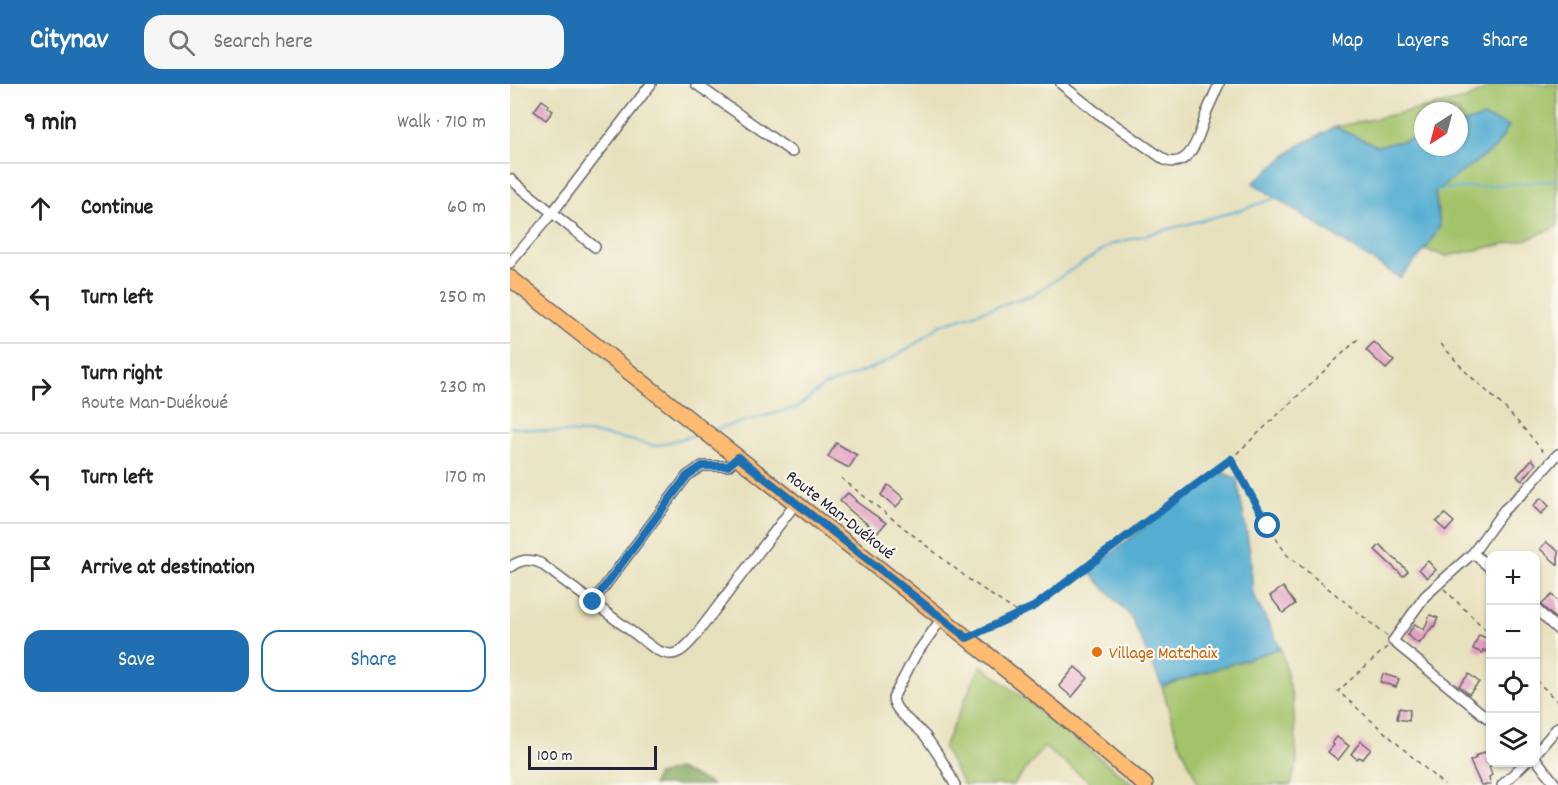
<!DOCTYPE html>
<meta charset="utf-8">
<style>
body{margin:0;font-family:Dekko,sans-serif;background:#f6f6f6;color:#202124}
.controls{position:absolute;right:18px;bottom:18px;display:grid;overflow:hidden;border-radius:12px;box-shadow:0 2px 4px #0004}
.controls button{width:54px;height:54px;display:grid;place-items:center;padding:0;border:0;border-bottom:2px solid #e0e0e0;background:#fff;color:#202124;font:30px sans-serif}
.compass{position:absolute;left:904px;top:18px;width:54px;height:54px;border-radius:50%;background:#fff;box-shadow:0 2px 4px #0004;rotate:216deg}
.scale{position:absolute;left:18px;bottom:15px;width:129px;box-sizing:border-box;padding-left:6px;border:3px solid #22223b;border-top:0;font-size:16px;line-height:21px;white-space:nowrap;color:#22223b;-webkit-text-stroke:4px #fbf7ec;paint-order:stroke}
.stop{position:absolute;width:18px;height:18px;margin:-14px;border:4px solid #1f6fb2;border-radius:50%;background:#fff}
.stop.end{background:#1f6fb2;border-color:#fff;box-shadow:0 2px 6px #0008}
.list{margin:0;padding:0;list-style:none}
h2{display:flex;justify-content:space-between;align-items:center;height:78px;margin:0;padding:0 24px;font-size:26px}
h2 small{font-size:20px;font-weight:400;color:#757577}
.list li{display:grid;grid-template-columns:39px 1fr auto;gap:18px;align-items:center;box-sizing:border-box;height:90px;padding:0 24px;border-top:2px solid #e0e0e0}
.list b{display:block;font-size:22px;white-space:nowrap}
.list p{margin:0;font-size:20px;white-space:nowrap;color:#757577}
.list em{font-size:20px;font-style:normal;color:#757577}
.actions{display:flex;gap:12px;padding:18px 24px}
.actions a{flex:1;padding:14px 0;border:2px solid #1f6fb2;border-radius:18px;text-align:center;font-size:21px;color:#1f6fb2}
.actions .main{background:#1f6fb2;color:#fff}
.icon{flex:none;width:33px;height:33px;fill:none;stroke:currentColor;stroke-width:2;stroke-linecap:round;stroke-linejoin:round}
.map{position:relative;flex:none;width:1048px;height:701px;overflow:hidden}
header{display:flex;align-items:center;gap:36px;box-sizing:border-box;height:84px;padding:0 30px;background:#1f6fb2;color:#fff}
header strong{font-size:28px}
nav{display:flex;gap:33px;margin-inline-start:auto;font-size:21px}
.search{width:420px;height:54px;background:#f6f6f6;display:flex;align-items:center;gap:15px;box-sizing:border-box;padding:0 21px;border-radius:18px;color:#757577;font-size:22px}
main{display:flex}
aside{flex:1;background:#fff}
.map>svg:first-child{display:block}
.green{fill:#a3c36b;stroke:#627253;stroke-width:1.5}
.forest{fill:#82a95f;stroke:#52664d;stroke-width:1.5}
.water{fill:#55aed2;stroke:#3c6886;stroke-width:1.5}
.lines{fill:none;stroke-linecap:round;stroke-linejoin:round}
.stream{stroke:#55aed2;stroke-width:2}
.building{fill:#e19ec3}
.minor-casing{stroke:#676468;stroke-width:12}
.primary-casing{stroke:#676468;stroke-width:18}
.path{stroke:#676468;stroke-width:1.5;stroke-dasharray:4.5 4.5;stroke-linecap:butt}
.minor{stroke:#fff;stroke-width:9}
.primary{stroke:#febb71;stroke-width:15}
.route{stroke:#1f6fb2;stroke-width:8}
.food-dot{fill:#e8710a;stroke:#fbf7ec;stroke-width:2}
.labels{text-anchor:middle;stroke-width:4.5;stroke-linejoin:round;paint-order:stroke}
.street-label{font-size:18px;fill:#22223b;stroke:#fbf7ec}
.food-label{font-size:18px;fill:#c56008;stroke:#fbf7ec;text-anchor:start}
</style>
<header>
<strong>Citynav</strong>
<div class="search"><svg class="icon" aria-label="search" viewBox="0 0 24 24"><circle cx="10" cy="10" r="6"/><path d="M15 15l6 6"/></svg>Search here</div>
<nav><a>Map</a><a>Layers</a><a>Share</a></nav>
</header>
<main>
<aside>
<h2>9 min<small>Walk · 710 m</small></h2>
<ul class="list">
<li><svg class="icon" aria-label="ahead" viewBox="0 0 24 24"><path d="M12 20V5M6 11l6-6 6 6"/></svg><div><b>Continue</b></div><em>60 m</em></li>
<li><svg class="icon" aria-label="left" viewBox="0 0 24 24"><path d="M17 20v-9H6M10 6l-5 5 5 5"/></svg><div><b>Turn left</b></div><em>250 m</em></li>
<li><svg class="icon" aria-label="right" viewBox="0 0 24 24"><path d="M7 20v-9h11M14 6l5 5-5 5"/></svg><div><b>Turn right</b><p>Route Man-Duékoué</p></div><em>230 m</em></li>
<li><svg class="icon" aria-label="left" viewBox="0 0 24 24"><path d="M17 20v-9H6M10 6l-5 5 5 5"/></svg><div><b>Turn left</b></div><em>170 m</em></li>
<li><svg class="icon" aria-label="arrive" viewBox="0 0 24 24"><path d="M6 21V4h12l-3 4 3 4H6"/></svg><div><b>Arrive at destination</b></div></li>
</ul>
<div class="actions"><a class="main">Save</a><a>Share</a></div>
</aside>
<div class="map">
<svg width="1048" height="701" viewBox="0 0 1048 701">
<rect width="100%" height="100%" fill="#fbf7ec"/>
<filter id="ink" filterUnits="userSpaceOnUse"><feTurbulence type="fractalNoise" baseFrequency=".0167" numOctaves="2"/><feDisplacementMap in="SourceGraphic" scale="12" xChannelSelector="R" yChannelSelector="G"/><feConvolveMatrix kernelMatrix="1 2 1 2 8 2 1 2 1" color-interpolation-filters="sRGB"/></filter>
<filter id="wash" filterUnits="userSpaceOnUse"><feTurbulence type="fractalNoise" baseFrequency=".008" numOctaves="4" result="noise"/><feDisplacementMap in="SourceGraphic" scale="24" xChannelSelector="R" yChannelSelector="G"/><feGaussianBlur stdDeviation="1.35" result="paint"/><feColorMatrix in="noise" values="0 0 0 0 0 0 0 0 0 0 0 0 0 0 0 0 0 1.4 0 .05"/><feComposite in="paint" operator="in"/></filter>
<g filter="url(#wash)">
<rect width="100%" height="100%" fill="#e7e0bc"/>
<g class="green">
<polygon points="986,0 1048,0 1048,142 1018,155 937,172 915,166 930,142 924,108 986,63 973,33 949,41 949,27 913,27 913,53 867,62 825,43 956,15"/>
<polygon points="771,564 783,617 787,678 781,701 689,701 667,653 652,602"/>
<polygon points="471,581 624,701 584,701 534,663 503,701 454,701 433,664"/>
</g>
<polygon class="forest" points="168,685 203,701 143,701 147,691"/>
<g class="water">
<polygon points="973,33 999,42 986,63 925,108 930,142 915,166 890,194 743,99 788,62 825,43 867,62 913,53 913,63 949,63 949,41"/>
<polygon points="712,388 727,395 740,468 743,511 771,564 652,602 621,533 579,487 647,433"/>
</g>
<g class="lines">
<g class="stream">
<polyline points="925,106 1048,96"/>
<polyline points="0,343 45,348 78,349 111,354 145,362 188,350"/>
<polyline points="202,346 288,323 312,303 372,280 405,260 430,241 522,211 602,160 731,126 768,113"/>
</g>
</g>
<g id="blocks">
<g class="building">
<polygon points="32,16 39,21 37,23 43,27 36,36 24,27"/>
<polygon points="864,258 884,277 876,285 856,266"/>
<polygon points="326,359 347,371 339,384 318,373"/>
<polygon points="1022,375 1026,380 1012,397 1007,392"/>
<polygon points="378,401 394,414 386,423 371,411"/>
<polygon points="338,409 346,416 345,417 376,439 368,448 343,429 330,417"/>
<polygon points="1031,414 1039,422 1031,430 1023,422"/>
<polygon points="935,430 944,438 936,447 926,438"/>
<polygon points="1036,458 1048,467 1048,481 1030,465"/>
<polygon points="870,461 898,487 893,492 865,466"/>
<polygon points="918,477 926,486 917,494 909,485"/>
<polygon points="773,503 785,520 773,529 760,512"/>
<polygon points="1042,511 1048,517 1048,537 1031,521"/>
<polygon points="920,531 928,534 924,543 923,542 909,560 897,551 905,540 914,546"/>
<polygon points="969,551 981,556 981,563 978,568 973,566 972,569 963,565"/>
<polygon points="565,583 578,594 562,613 549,602"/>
<polygon points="873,590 889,595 886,603 870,598"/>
<polygon points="959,590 969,598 959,610 949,602"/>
<polygon points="889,624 900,626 899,637 887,635"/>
<polygon points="827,653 839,662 828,676 818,668 824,661 822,659"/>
<polygon points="851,657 861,665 853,675 849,673 847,675 841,670"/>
<polygon points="977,667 982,681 979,683 982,691 979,693 981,701 971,701 960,677 966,674 965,672"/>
</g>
</g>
</g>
<g filter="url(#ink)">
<use href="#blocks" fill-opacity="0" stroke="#676468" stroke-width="1.5"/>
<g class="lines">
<g class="minor-casing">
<g id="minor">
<polyline points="186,0 282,68"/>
<path d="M551,0L585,27L655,76C682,87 691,45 697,27C701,18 705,9 709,0"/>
<polyline points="0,95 85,163"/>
<polyline points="0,179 43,128 141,0"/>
<polyline points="963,469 981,485"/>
<path d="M0,483C10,476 18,474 30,479L145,565C163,575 171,569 183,555L286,419"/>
<polyline points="83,518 177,392 192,382 218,382 228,373"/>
<polyline points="1026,525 1048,546"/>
<path d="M432,534L405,572L383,614C385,630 406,640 416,653C427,668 437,684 445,701"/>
<polyline points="981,637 883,557 915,512 963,469 994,426 1014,408 1048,370"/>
<polyline points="1026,669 1048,643"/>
<polyline points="1026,675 1046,701"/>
<polyline points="992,701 1016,678"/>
</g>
</g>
<g class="primary-casing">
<polyline id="primary" points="0,194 457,554 547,627 635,701"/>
</g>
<g class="path">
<polyline points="931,260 957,289 994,323 1018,349 1035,370"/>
<polyline points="722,376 758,442 777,471 877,552"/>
<polyline points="331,394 461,497 508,529"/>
<polyline points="934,505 981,551"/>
<polyline points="469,549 525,522 637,437 721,375 850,253"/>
<polyline points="877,563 828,607 934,701"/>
<polyline points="1026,596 1048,618"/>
</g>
<use href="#minor" class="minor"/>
<use href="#primary" class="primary"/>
</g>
</g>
<g class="lines" filter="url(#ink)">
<polyline class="route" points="83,518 177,392 192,382 218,382 228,373 457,554 525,522 637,437 721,375 758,442"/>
</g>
<circle class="food-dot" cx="587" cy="568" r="6"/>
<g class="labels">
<g class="street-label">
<text transform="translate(331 430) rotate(38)" y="6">Route Man-Duékoué</text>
</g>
<g class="food-label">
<text x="599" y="574">Village Matchaix</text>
</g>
</g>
</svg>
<div class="controls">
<button>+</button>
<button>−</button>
<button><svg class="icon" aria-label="locate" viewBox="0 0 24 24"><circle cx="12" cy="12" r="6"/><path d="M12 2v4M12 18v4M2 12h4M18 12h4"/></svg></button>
<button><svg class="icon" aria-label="layers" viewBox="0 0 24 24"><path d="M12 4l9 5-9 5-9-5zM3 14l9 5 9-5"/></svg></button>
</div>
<svg class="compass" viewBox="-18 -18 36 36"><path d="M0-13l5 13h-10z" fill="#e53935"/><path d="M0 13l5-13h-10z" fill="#757577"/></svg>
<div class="scale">100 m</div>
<div class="stop" style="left:758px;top:442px"></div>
<div class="stop end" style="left:83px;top:518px"></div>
</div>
</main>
